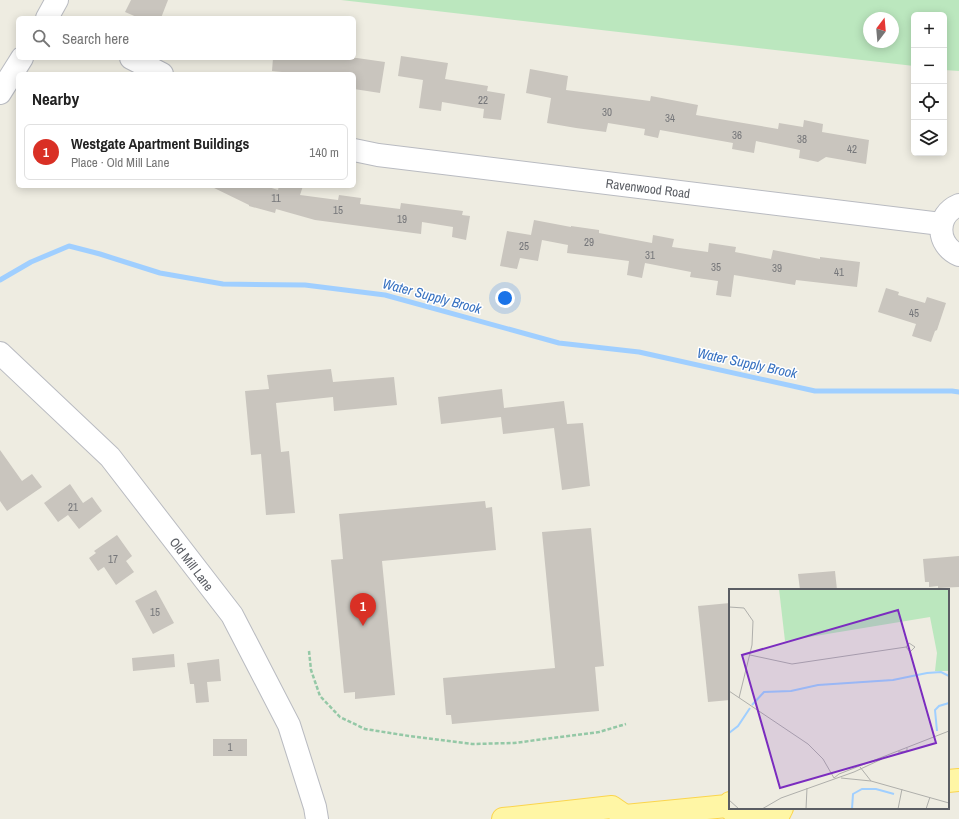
<!DOCTYPE html>
<meta charset="utf-8">
<style>
body{margin:0;font-family:"Archivo Narrow",sans-serif;background:#f2f2f2;color:#222}
.controls{position:absolute;right:12px;top:12px;display:grid;overflow:hidden;border-radius:6px;box-shadow:0 2px 10px #0003}
.controls button{width:36px;height:36px;display:grid;place-items:center;padding:0;border:0;border-bottom:1px solid #e0e0e0;background:#fff;color:#222;font:20px sans-serif}
.compass{position:absolute;left:863px;top:12px;width:36px;height:36px;border-radius:50%;background:#fff;box-shadow:0 2px 10px #0003;rotate:16deg}
.you{position:absolute;left:505px;top:298px;width:14px;height:14px;margin:-10px;border:3px solid #fff;border-radius:50%;background:#1a73e8;box-shadow:0 0 0 6px #1a73e833}
.badge{display:grid;place-items:center;width:26px;height:26px;border-radius:50%;background:#d93025;color:#fff;font-size:13px;font-weight:700}
.pin{position:absolute;translate:-50% -33px;filter:drop-shadow(0 1px 2px #0008)}
.pin::after{content:'';position:absolute;top:21px;width:14px;height:12px;background:inherit;clip-path:polygon(0 0,100% 0,50% 100%)}
.list{margin:0;padding:0;list-style:none}
h2{display:flex;justify-content:space-between;align-items:center;height:52px;margin:0;padding:0 16px;font-size:17px}
h2 small{font-size:13px;font-weight:400;color:#767676}
.list li{display:grid;grid-template-columns:26px 1fr auto;gap:12px;align-items:center;box-sizing:border-box;height:56px;margin:0 8px 8px;padding:0 8px;border:1px solid #e0e0e0;border-radius:6px}
.list b{display:block;font-size:15px;white-space:nowrap}
.list p{margin:0;font-size:13px;white-space:nowrap;color:#767676}
.list em{font-size:13px;font-style:normal;color:#767676}
.icon{flex:none;width:22px;height:22px;fill:none;stroke:currentColor;stroke-width:2;stroke-linecap:round;stroke-linejoin:round}
.map{position:relative;flex:none;width:959px;height:819px;overflow:hidden}
.search{position:absolute;background:#fff;box-shadow:0 2px 10px #0003;left:16px;top:16px;width:340px;height:44px;display:flex;align-items:center;gap:10px;box-sizing:border-box;padding:0 14px;border-radius:6px;color:#767676;font-size:15px}
.panel{position:absolute;background:#fff;box-shadow:0 2px 10px #0003;left:16px;top:72px;width:340px;height:116px;border-radius:6px}
.map>svg:first-child{display:block}
.green{fill:#bbe7be;fill-rule:evenodd}
.lines{fill:none;stroke-linecap:round;stroke-linejoin:round}
.stream{stroke:#a0cfff;stroke-width:5}
.building{fill:#c9c5be}
.minor-casing{stroke:#b9bbc1;stroke-width:24}
.major-casing{stroke:#fbd54d;stroke-width:24}
.path{stroke:#94c8a6;stroke-width:2.5;stroke-dasharray:4 2;stroke-linecap:butt}
.minor{stroke:#fff;stroke-width:22}
.major{stroke:#fff6a5;stroke-width:22}
.labels{text-anchor:middle;stroke-width:3;stroke-linejoin:round;paint-order:stroke}
.number-label{font-size:11px;fill:#76777a}
.street-label{font-size:13px;fill:#5a5d63;stroke:#fff}
.water-label{font-size:14px;font-style:italic;fill:#3872c1;stroke:#fff}
.inset-river{fill:none;stroke:#a0cfff;stroke-width:2}
.inset-road{fill:none;stroke:#afafab;stroke-width:1}
.view{fill:#7b2cbf;fill-opacity:0.15;stroke:#7b2cbf;stroke-width:2}
.inset-edge{fill:none;stroke:#5a5d63;stroke-width:2}
</style>
<div class="map">
<svg width="959" height="819" viewBox="0 0 959 819">
<rect width="100%" height="100%" fill="#eeece1"/>
<path class="green" d="M341,0H959V71L944,70V15H914V66ZM869,18H893V42H869Z"/>
<g class="lines">
<polyline class="stream" points="0,280 31,262 69,246 100,254 160,273 223,284 305,285 385,295 559,343 639,352 815,391 952,391 959,392"/>
</g>
<g class="building">
<polygon points="131,0 168,0 161,18 139,18 125,12"/>
<polygon points="401,56 448,63 445,79 488,86 487,91 505,94 501,120 483,118 484,109 442,102 441,111 419,108 423,80 398,76"/>
<polygon points="273,58 357,58 385,62 380,93 354,89 354,74 282,74 282,72 272,71"/>
<polygon points="530,69 568,76 566,90 650,101 651,96 698,105 696,115 778,129 779,123 803,127 804,120 823,124 822,132 869,140 866,164 826,157 818,162 799,158 800,150 756,141 754,153 732,149 733,143 660,130 658,138 644,135 645,129 608,123 606,132 576,128 547,123 551,98 526,93"/>
<polygon points="210,186 265,186 278,190 279,186 303,186 300,195 338,200 339,195 361,198 360,204 400,209 401,203 463,211 462,215 470,216 466,240 452,237 453,227 422,222 421,234 315,220 276,209 275,213 249,206 249,205"/>
<polygon points="534,220 571,227 571,226 599,230 599,233 652,243 653,235 674,239 672,247 708,252 709,243 736,247 735,252 771,259 773,250 820,259 820,257 860,262 857,287 796,280 795,285 734,275 731,297 716,295 718,281 690,277 691,272 645,263 642,278 627,275 629,261 567,253 568,245 542,240 538,261 520,258 517,269 500,266 507,231 531,235"/>
<polygon points="886,288 899,292 898,295 925,303 927,297 946,303 937,330 935,331 931,342 912,336 916,324 878,312"/>
<polygon points="331,369 333,382 394,377 397,405 334,411 333,397 276,403 281,452 289,451 295,513 266,515 261,454 251,455 245,391 269,389 267,375"/>
<polygon points="502,389 504,408 564,401 567,424 583,423 590,486 562,490 554,428 503,434 501,417 441,424 438,397"/>
<polygon points="0,450 22,481 32,474 42,487 7,511 0,501"/>
<polygon points="70,484 83,503 92,497 102,511 79,529 68,515 58,522 44,503"/>
<polygon points="485,501 486,508 492,507 496,550 382,561 395,695 355,699 355,692 344,693 331,560 343,559 339,514"/>
<polygon points="591,528 604,666 595,667 599,711 452,724 451,715 446,715 443,678 555,668 542,532"/>
<polygon points="117,535 132,556 126,561 134,572 116,585 104,567 98,571 89,558 96,553 94,551"/>
<polygon points="959,556 959,587 938,588 938,586 929,587 929,582 925,582 923,559"/>
<polygon points="835,571 837,590 800,590 798,574"/>
<polygon points="156,590 174,623 153,634 135,601"/>
<polygon points="730,603 730,700 708,702 698,606"/>
<polygon points="174,654 175,667 133,671 132,658"/>
<polygon points="219,659 221,681 207,682 209,702 196,703 194,684 190,684 187,663"/>
<rect x="213" y="739" width="34" height="17"/>
</g>
<g class="lines">
<g class="minor-casing">
<g id="minor">
<polyline points="47,18 57,0"/>
<polyline points="131,58 162,74"/>
<polyline points="0,93 22,58"/>
<polyline points="354,150 378,155 941,224"/>
<path d="M959,205C935,215 936,245 959,255"/>
<polyline points="0,353 110,457 232,615 289,725 315,807 317,819"/>
</g>
</g>
<g class="major-casing">
<g id="major">
<polyline points="948,781 959,780"/>
<polyline points="727,806 741,818 778,816 782,808"/>
<polyline points="503,819 612,807 625,816"/>
<polyline points="621,819 625,816 727,806 730,803"/>
</g>
</g>
<polyline class="path" points="309,651 311,670 320,696 340,717 365,729 409,736 472,744 514,743 599,732 626,724"/>
<use href="#minor" class="minor"/>
<use href="#major" class="major"/>
</g>
<g class="labels">
<g class="number-label">
<text x="483" y="104">22</text>
<text x="607" y="116">30</text>
<text x="670" y="122">34</text>
<text x="737" y="139">36</text>
<text x="802" y="143">38</text>
<text x="852" y="153">42</text>
<text x="276" y="202">11</text>
<text x="338" y="214">15</text>
<text x="402" y="223">19</text>
<text x="589" y="246">29</text>
<text x="524" y="250">25</text>
<text x="650" y="259">31</text>
<text x="716" y="271">35</text>
<text x="777" y="272">39</text>
<text x="839" y="276">41</text>
<text x="914" y="317">45</text>
<text x="73" y="511">21</text>
<text x="113" y="563">17</text>
<text x="155" y="616">15</text>
<text x="230" y="751">1</text>
</g>
<g class="street-label">
<text transform="translate(648 188) rotate(7)" y="5">Ravenwood Road</text>
<text transform="translate(192 564) rotate(53)" y="5">Old Mill Lane</text>
</g>
<g class="water-label">
<text transform="translate(432 296) rotate(15)" y="5">Water Supply Brook</text>
<text transform="translate(747 363) rotate(12)" y="5">Water Supply Brook</text>
</g>
</g>
<g transform="translate(729 589)">
<rect width="220" height="220" fill="#eeece1"/>
<path d="M50,0H220V82H206L208,64L201,28L56,52Z" fill="#bbe7be"/>
<path class="inset-river" d="M23,116L35,103L62,102L89,96L164,91L198,84L212,83L220,87M208,142L206,121L210,117L220,114M0,144L9,137L21,119M123,220L124,205L133,200H147L165,205"/>
<path class="inset-road" d="M0,18L15,19L24,32L23,56L10,109M21,66L63,75L177,58L180,54L186,58L181,63L177,58M0,102L79,155L94,170L105,189M169,163L178,162V159M131,178L142,192M105,189L110,185L220,142M112,189L142,192L220,214M0,211L10,220M33,220L52,209L125,183L153,170M77,220L78,199M169,220L173,200M197,220L201,208"/>
<path class="view" d="M169,21L207,154L51,199L13,66Z"/>
<rect width="220" height="220" class="inset-edge"/>
</g>
</svg>
<div class="controls">
<button>+</button>
<button>−</button>
<button><svg class="icon" aria-label="locate" viewBox="0 0 24 24"><circle cx="12" cy="12" r="6"/><path d="M12 2v4M12 18v4M2 12h4M18 12h4"/></svg></button>
<button><svg class="icon" aria-label="layers" viewBox="0 0 24 24"><path d="M12 4l9 5-9 5-9-5zM3 14l9 5 9-5"/></svg></button>
</div>
<svg class="compass" viewBox="-18 -18 36 36"><path d="M0-13l5 13h-10z" fill="#e53935"/><path d="M0 13l5-13h-10z" fill="#767676"/></svg>
<div class="you"></div>
<div class="pin badge" style="left:363px;top:626px">1</div>
<div class="search"><svg class="icon" aria-label="search" viewBox="0 0 24 24"><circle cx="10" cy="10" r="6"/><path d="M15 15l6 6"/></svg>Search here</div>
<section class="panel">
<h2>Nearby<small></small></h2>
<ul class="list">
<li><span class="badge">1</span><div><b>Westgate Apartment Buildings</b><p>Place · Old Mill Lane</p></div><em>140 m</em></li>
</ul>
</section>
</div>
